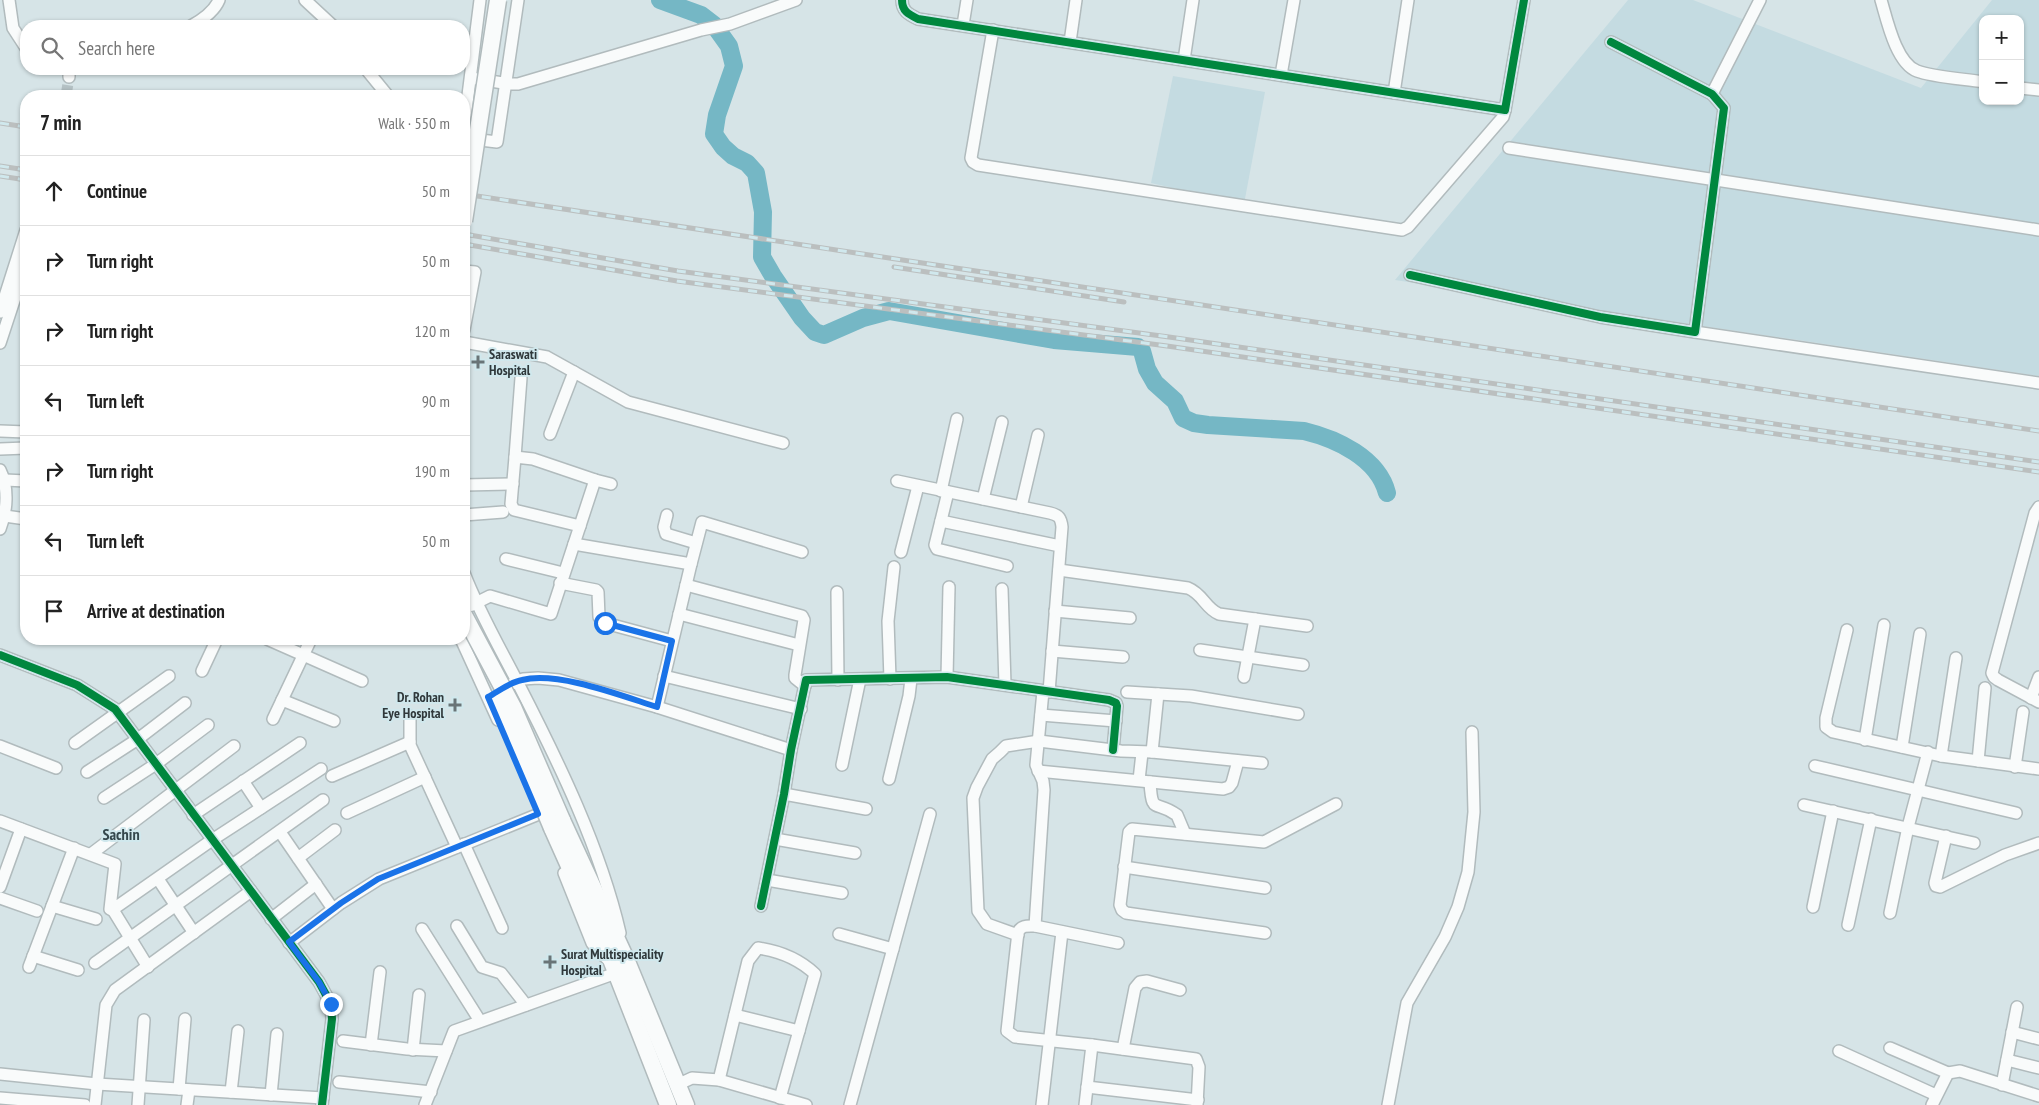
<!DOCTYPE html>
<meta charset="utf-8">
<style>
body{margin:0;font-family:"PT Sans Narrow",sans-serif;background:#f6f6f6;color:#222}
.controls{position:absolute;right:15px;top:15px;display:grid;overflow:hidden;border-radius:10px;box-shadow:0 1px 4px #0004}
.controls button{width:45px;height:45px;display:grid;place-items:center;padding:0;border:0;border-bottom:1px solid #e0e0e0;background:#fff;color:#222;font:25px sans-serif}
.stop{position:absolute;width:15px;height:15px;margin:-11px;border:4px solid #1a73e8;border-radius:50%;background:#fff}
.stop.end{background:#1a73e8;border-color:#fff;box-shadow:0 1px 5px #0008}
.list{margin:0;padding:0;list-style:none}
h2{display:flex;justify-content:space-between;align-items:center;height:65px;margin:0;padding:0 20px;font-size:21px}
h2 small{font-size:16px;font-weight:400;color:#767676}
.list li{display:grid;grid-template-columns:32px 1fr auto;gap:15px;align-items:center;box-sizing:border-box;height:70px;padding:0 20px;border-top:1px solid #e0e0e0}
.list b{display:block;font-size:19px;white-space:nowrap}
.list em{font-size:16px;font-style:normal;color:#767676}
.icon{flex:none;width:28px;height:28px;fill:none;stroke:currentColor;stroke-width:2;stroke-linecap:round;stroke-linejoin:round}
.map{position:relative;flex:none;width:2039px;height:1105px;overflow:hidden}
.search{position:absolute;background:#fff;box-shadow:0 1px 4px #0004;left:20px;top:20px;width:450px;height:55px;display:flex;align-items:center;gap:12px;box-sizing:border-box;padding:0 18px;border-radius:20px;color:#767676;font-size:19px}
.panel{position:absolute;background:#fff;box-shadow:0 1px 4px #0004;left:20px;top:90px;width:450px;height:555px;border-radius:20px}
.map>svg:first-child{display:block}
.built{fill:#c4dbe1;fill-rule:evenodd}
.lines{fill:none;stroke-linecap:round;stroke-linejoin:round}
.river{stroke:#75b7c5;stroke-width:18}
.street-tunnel{stroke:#b5c2c5;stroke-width:11;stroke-dasharray:11 5.5;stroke-linecap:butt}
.street-casing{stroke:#b1bbbd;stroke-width:14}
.secondary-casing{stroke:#b1bbbd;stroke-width:19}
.street{stroke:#f9fbfb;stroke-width:11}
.secondary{stroke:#f9fbfb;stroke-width:16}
.rail-casing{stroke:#bbbfbf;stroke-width:5}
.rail{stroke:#d0e8ed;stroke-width:3;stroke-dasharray:9;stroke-linecap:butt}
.secondary-bridge-casing{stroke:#b1bbbd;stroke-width:19;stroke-linecap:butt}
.secondary-bridge{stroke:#f9fbfb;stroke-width:16}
.cycleway-casing{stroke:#d0e8ed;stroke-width:11}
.cycleway{stroke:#00873e;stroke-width:8}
.route{stroke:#1a73e8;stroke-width:6}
.poi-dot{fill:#697477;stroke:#d0e8ed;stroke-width:2}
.labels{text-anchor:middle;stroke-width:4;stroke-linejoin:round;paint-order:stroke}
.poi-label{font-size:14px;font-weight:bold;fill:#2f383b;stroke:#d0e8ed;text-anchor:start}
.quarter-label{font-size:16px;font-weight:bold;fill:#35484d;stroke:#d0e8ed}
</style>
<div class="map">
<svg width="2039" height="1105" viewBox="0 0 2039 1105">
<rect width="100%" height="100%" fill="#d6e4e7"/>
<g class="built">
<path d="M1628,0H1693L1921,88L1992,0H2039V376L1395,280ZM1983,19H2020V101H1983Z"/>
<polygon points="1173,76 1265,92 1244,204 1151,183"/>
</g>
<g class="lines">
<path class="river" d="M660,0L701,15L714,25L729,46L734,66L717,115L714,134L723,147L733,156L747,163L756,173L763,212L762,257L773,276L802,318L815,332L824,335L863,318L889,311L1054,340L1138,347L1142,351L1147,369L1155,383L1175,401L1183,418L1194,423L1208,425L1304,431C1337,439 1378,458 1387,493"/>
<polyline class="street-tunnel" points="66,96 69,77"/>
<g class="street-casing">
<g id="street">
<polyline points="9,0 13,28 26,48"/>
<polyline points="305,0 333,26"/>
<path d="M902,0C902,11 908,14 918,19L1505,110L1524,0"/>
<path d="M1881,0C1887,20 1896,63 1917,71C1933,77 1965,79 1983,82"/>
<polyline points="963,25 967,0"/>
<path d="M191,26C202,20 214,12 219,0"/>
<polyline points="993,30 971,158 973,162 978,165 1402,230 1408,227 1503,117 1505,110"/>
<polyline points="1070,42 1076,0"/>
<polyline points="1184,60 1193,0"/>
<polyline points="69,69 69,77"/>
<polyline points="366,69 388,96"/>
<polyline points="1281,75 1294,0"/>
<polyline points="471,78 510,84 518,84 701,30 730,24 796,0"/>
<polyline points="2020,88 2039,90"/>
<polyline points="1394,93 1408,0"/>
<polyline points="1712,94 1760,0"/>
<polyline points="464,127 480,0"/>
<polyline points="464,138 497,142 518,0"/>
<polyline points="1509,148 2039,230"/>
<polyline points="464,271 475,272 464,330"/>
<polyline points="1410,275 1600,317 1695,332 1724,108 1712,94 1611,42"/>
<polyline points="0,312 26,230"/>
<polyline points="1695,332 2039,383"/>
<polyline points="464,342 547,357 628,402 783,443"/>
<polyline points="0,343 26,264"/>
<polyline points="0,431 26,432"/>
<polyline points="550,434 574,372"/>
<polyline points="0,449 26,448"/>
<polyline points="515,457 521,378"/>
<path d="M0,470C9,488 7,511 0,529"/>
<polyline points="5,480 26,481"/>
<path d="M897,481L1050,513C1059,515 1061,518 1062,527L1049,692"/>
<polyline points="464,485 513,484"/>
<polyline points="941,491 957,419"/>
<polyline points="948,492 935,545 937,549 1007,566"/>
<polyline points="983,499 1002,422"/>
<polyline points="1021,507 1038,435"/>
<polyline points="2039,507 2035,513 1992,673 1994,677 1998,680 2039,702"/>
<polyline points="464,515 503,512"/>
<polyline points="667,515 664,527 666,534 696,543"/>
<polyline points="5,516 26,519"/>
<polyline points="941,521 1060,546"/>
<polyline points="580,526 514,510 511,504 515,457 533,459 595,480"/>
<polyline points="574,544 691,564 702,522 802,552"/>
<polyline points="901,552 918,486"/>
<polyline points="506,559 563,573"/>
<path d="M1059,570L1188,588C1203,594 1205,608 1219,614L1307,626"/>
<path d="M464,573C479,612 500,648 519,685C559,763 600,847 620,933"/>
<polyline points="560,583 596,590 598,592 599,617 605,623 672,641"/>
<polyline points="686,585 802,616 804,620 795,675 795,678 805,686"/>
<polyline points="1002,589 1005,685"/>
<polyline points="837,592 838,680"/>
<polyline points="464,609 490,596 551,614 595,480 611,484"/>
<polyline points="1055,611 1130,618"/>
<polyline points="679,614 799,645"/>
<polyline points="1847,630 1826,718 1826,727 1833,732 1941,756 2039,769"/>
<polyline points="267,639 362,681"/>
<polyline points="461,639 498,720"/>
<polyline points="1200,650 1303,665"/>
<polyline points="1052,651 1123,657"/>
<polyline points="0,655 77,685 115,709 319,982 331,1004 332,1019 322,1105"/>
<polyline points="202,671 217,639"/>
<polyline points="664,676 801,709"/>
<polyline points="947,677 949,587"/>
<polyline points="1244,677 1255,619"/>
<polyline points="890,679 888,621 894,567"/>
<polyline points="512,684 523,679 538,678 559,680 657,707 791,750"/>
<polyline points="1127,692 1191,696 1298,714"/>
<polyline points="2031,698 2039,677"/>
<polyline points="282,700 334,721"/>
<polyline points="657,707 691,564"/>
<polyline points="1041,715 1116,721"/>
<polyline points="410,716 410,745 457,847"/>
<polyline points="273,719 311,639"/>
<polyline points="1865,740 1884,625"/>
<polyline points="75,743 169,676"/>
<polyline points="0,746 56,768"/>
<polyline points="1902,747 1920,634"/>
<polyline points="1152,752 1158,694"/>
<polyline points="1941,756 1956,658"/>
<polyline points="1978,761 1985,688"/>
<polyline points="842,765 860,679"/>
<polyline points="1815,766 2016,813"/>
<polyline points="2015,767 2023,712"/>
<polyline points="1038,771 1223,789 1229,787 1232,783 1238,761"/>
<polyline points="87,772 138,739 185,703"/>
<polyline points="332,776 410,742"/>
<polyline points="889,779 909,696 911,679"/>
<polyline points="1139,780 1142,753"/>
<polyline points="243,781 261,808"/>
<path d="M1150,782C1152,816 1155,799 1177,815L1185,834"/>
<polyline points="784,794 866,809"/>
<polyline points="104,798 156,764 208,725"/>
<polyline points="1804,805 1974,843"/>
<polyline points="347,813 425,777"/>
<polyline points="193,815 300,743"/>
<polyline points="0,821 115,864 110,909 112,910 212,840 321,769"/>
<polyline points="280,832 333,909"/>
<polyline points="1946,836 1935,883 1936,886 1940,887 2005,855 2039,843"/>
<polyline points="775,839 855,853"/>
<polyline points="464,844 502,928"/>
<polyline points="91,854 234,746"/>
<polyline points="298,858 335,830"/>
<polyline points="1124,867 1265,888"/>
<polyline points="564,873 592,943 598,951 610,961"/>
<polyline points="158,879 194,933"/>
<polyline points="767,880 842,893"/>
<polyline points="0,887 21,829"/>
<polyline points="0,898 37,911"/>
<polyline points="52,906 96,919"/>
<polyline points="761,906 784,794 791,750 806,680 947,677 1109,700 1116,703 1117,706 1113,750"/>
<polyline points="1813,907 1833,811"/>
<polyline points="113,910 148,967"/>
<polyline points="1890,913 1908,827 1928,752"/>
<polyline points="271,919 316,884"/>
<polyline points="1848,925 1871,819"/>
<polyline points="457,926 482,967 501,973 526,1005"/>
<polyline points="1035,926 1044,790 1043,781 1036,765 1043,691"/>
<polyline points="422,929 480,1021"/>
<polyline points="1265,933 1126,913 1122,910 1120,905 1129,832 1132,829 1264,842 1336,804"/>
<polyline points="839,934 893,949"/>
<polyline points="1018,935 987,924 978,911 973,798 977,787 992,759 1000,752 1006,746 1039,741 1121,751 1152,752 1262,763"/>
<polyline points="289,943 341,903 379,879 539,814"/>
<path d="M1118,943L1035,926C1027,926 1022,925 1018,932L1007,1031L1015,1037L1092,1045L1196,1059L1199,1067L1197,1105"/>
<polyline points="33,956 78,970"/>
<polyline points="95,963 323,800"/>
<polyline points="29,967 74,848"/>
<polyline points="735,1015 799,1031"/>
<polyline points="2012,1032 2039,1039"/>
<polyline points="343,1041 407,1049 446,1051"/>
<polyline points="371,1045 380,972"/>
<polyline points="1890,1048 1948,1073 1932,1105"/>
<polyline points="1123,1049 1135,988 1140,982 1147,981 1180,990"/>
<polyline points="413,1050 419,995"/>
<polyline points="1839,1051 1936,1095"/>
<polyline points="2007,1060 2039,1068"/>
<polyline points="1948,1073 1960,1071 2039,1096"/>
<polyline points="0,1074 97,1084 323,1098"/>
<path d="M719,1080L748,961L758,948C779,951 799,959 815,974L780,1098"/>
<polyline points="339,1082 431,1092"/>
<polyline points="677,1085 692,1078 719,1080 806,1105"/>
<polyline points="2002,1085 2017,1007"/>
<polyline points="1087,1087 1198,1100"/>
<polyline points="179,1089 185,1019"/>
<polyline points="231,1092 238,1031"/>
<polyline points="271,1095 277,1034"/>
<polyline points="0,1098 85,1105"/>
<polyline points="95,1105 106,1005 115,990 251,891"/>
<polyline points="138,1105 144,1020"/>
<polyline points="187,1105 189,1090"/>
<polyline points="425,1105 454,1031 616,973"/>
<polyline points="850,1105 930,814"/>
<polyline points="1042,1105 1062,932"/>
<polyline points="1085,1105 1092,1045"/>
<polyline points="1388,1105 1407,1003 1445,937 1458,907 1468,872 1474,812 1472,732"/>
</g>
</g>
<g class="secondary-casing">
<g id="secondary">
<polyline points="562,820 626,959 686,1105"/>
<polyline points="552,828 612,962 668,1105"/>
</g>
</g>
<use href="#street" class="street"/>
<use href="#secondary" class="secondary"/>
<g class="rail-casing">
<g id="rail">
<polyline points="0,123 26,127"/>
<polyline points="0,166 26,170"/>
<polyline points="0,176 26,180"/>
<polyline points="464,194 2039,431"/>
<polyline points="464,234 678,271 1169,337 2039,462"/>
<polyline points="464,244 677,281 1167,346 2039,472"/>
<polyline points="894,267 1124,302"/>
</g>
</g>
<use href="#rail" class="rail"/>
<g class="secondary-bridge-casing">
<g id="secondary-bridge">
<polyline points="464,221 498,0"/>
<polyline points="464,615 513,707 562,820"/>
<polyline points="498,699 552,828"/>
</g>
</g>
<use href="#secondary-bridge" class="secondary-bridge"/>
<g class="cycleway-casing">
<g id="cycleway">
<path d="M902,0C902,11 908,14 918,19L1505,110L1524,0"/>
<polyline points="1410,275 1600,317 1695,332 1724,108 1712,94 1611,42"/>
<polyline points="0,655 77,685 115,709 319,982 331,1004 332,1019 322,1105"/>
<polyline points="761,906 784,794 791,750 806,680 947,677 1109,700 1116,703 1117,706 1113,750"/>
</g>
</g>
<use href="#cycleway" class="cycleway"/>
</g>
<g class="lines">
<path class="route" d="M331,1004L319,982L289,942L341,903L378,879L538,814L488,697C499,691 510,682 522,680C558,671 622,696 657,707L672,641L605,623"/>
</g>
<g class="poi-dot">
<path d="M475.5 354.5h5v5h5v5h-5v5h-5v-5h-5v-5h5z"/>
<path d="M452.5 697.5h5v5h5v5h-5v5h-5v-5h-5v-5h5z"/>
<path d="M547.5 954.5h5v5h5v5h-5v5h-5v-5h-5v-5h5z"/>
</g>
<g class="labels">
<g class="poi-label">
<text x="489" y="359">Saraswati<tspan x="489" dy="16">Hospital</tspan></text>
<text x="444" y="702" text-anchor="end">Dr. Rohan<tspan x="444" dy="16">Eye Hospital</tspan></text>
<text x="561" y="959">Surat Multispeciality<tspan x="561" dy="16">Hospital</tspan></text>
</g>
<g class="quarter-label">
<text x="121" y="840">Sachin</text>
</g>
</g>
</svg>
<div class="controls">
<button>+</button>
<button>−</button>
</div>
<div class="stop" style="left:605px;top:623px"></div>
<div class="stop end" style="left:331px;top:1004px"></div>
<div class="search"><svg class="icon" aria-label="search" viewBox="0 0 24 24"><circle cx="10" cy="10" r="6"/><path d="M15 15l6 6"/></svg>Search here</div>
<section class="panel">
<h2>7 min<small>Walk · 550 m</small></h2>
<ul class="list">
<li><svg class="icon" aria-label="ahead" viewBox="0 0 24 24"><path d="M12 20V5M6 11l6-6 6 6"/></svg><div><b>Continue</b></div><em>50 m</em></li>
<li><svg class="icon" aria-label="right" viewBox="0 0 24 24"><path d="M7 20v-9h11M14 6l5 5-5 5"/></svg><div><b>Turn right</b></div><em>50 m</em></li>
<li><svg class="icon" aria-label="right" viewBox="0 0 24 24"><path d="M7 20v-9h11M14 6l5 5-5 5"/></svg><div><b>Turn right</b></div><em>120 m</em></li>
<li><svg class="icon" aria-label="left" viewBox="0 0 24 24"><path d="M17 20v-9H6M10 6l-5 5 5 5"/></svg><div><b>Turn left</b></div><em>90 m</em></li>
<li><svg class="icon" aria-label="right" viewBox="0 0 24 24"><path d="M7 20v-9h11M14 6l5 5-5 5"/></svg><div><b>Turn right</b></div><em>190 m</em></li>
<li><svg class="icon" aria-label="left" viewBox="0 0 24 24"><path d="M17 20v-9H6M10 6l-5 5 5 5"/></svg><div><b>Turn left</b></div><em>50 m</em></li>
<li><svg class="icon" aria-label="arrive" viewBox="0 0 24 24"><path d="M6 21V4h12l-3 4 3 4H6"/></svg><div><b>Arrive at destination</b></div></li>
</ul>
</section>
</div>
